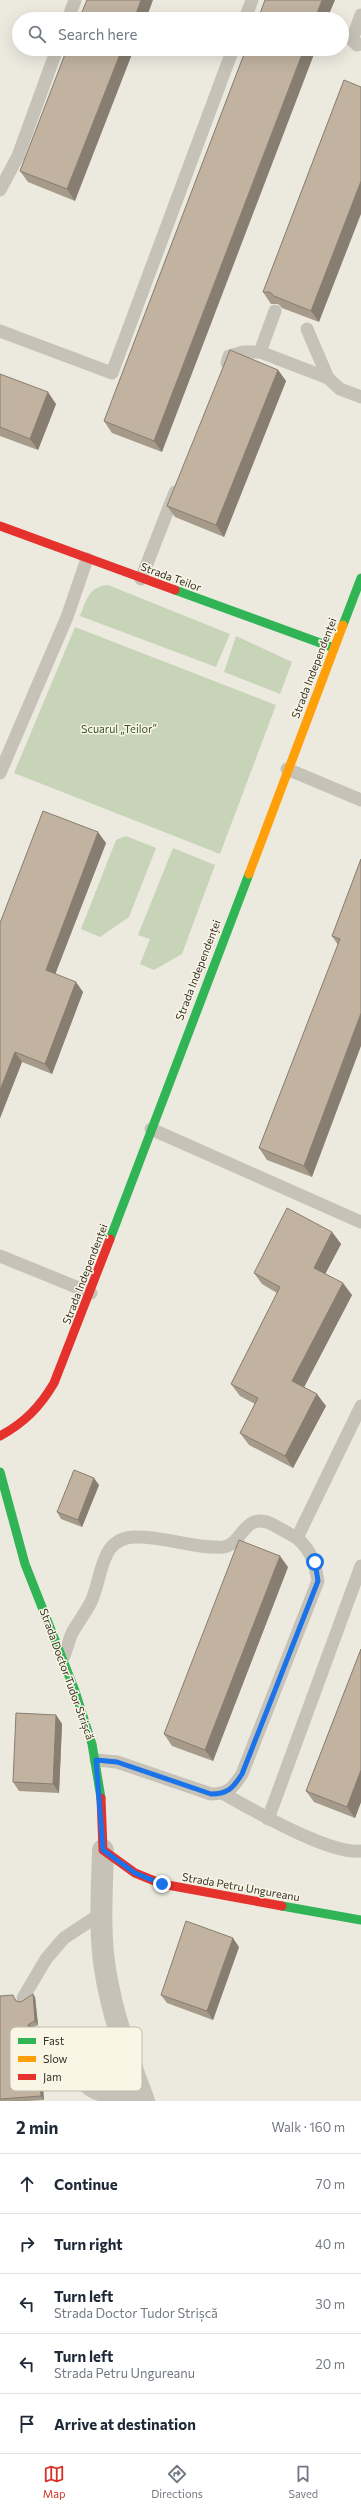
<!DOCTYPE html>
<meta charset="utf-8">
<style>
body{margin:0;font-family:Commissioner,sans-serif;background:#f6f6f7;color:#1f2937}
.stop{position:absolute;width:12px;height:12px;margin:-9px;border:3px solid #1a73e8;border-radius:50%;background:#fff}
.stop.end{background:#1a73e8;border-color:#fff;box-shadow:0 1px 4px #0008}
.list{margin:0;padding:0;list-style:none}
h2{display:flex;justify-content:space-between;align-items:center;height:52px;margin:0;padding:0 16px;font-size:17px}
h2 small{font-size:13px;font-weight:400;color:#747a83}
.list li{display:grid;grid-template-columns:26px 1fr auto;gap:12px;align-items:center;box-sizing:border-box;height:60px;padding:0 16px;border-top:1px solid #e0e1e3}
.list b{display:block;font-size:15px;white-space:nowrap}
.list p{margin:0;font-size:13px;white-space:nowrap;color:#747a83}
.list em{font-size:13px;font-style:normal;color:#747a83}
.icon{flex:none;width:22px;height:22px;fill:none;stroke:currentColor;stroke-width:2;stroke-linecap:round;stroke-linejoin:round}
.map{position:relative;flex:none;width:361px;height:2101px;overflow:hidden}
.search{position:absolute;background:#fff;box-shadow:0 4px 16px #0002;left:12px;right:12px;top:12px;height:44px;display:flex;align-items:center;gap:10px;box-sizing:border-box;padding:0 14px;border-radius:22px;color:#747a83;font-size:15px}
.sheet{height:352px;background:#fff}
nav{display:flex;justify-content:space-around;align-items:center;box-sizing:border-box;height:56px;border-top:1px solid #e0e1e3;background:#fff;font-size:11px;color:#747a83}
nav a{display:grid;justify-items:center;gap:2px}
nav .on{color:#d93025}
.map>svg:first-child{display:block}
.green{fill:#c7d4b8}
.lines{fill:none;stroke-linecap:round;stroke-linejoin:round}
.lane{stroke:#c6c2b8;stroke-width:13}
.street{stroke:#c6c2b8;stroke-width:22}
.fast{stroke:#30b455;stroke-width:9}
.slow{stroke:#ff9f0a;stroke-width:9}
.jam{stroke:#e5322d;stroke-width:9}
.wall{fill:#a69a8a}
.shaded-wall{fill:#877d70}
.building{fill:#c1b3a0;stroke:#877d70}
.route{stroke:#1a73e8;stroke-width:5}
.labels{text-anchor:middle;stroke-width:3;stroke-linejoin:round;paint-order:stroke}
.street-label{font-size:11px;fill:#363027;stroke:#faf6e6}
.park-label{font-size:11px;fill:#395529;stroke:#faf6e6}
.key{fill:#faf6e6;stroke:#bfbbad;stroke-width:1}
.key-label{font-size:11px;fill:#363027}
</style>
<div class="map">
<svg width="361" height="2101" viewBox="0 0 361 2101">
<rect width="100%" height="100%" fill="#eceadf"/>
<g class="green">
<path d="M108,585L230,634L216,667L80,616C86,601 89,586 108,585Z"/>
<polygon points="75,627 276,705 220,854 14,773"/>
<polygon points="236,636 292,662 280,694 224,672"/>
<polygon points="126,836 156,848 129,917 100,937 81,929 116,840"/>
<polygon points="173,848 215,865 182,954 154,970 140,964 150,939 138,935"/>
</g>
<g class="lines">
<g class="lane">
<polyline points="361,15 352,40 357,45 361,44"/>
<polyline points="68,19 75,0"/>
<polyline points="245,19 252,0"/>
<polyline points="0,190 18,156 57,49"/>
<polyline points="275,311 260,352 328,378 340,389 361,397"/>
<polyline points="307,329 328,378"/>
<polyline points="0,331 112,373 233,49"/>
<polyline points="227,363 229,356 243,352 260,352"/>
<polyline points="141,579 175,492"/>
<polyline points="287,769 361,800"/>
<polyline points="0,773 67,617 87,559"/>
<polyline points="151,1129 361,1222"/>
<polyline points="0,1256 91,1293"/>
<path d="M63,1658C67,1649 69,1640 72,1633C78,1622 86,1612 91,1602C103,1577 99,1535 138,1537C167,1537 195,1549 223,1547C242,1545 243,1515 267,1522C277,1526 287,1533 297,1538"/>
<path d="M96,1760L117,1762L211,1794C228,1794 233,1788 242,1774L318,1581C315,1563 311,1550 297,1538L361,1406"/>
<path d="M224,1794C253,1810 330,1855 361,1851"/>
<polyline points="268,1819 361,1566"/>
<polyline points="23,1998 46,1959 64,1938 102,1913"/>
<path d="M38,2033C63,2047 71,2082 95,2093C108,2099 129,2097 143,2098"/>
</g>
<path class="street" d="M103,1850C102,1889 99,1931 105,1969C112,2014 128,2059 144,2101"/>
<g class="fast">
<polyline points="175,590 334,648"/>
<polyline points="343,625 361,578"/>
<polyline points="110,1239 249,874"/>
<polyline points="0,1472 25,1564 75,1691 92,1744 101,1798"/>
<polyline points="282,1906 361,1920"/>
</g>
<polyline class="slow" points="249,874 343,625"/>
<g class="jam">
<polyline points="0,526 175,590"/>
<path d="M0,1436C24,1423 40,1407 54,1383L110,1239"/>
<polyline points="101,1798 103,1850 135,1873 162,1884 282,1906"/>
</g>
</g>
<g class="wall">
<polygon points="67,49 75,201 28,182 20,171"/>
<polygon points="246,49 162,452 112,433 104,421"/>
<polygon points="344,80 319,322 282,308 278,304 271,304 263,292"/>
<polygon points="278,370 286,381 224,537 175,517 167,506"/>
<polygon points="0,374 56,404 38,450 0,436"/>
<polygon points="106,843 55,974 83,992 52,1074 22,1062 0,1118 0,923"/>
<polygon points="361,859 312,1177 267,1160 259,1148 338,945 332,936"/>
<polygon points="332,1232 341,1244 325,1274 352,1295 304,1387 326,1406 293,1468 249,1445 240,1433 255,1404 240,1396 231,1384 277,1293 262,1284 254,1273"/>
<polygon points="99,1485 82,1527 61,1519 57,1512"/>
<polygon points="288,1567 213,1761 172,1746 164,1734"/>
<polygon points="361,1649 361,1802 355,1818 314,1802 306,1791"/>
<polygon points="56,1715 62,1724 59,1793 19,1791 13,1782"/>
<polygon points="239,1947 213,2020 167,2003 161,1995"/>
<polygon points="33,1994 35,1997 38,2025 32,2028 30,2033 32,2037 39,2044 44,2100 27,2101 0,2101 0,1996 21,2002"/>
</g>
<g class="shaded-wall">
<polygon points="141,0 153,0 146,19 134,19"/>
<polygon points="322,0 335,0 327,19 315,19"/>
<polygon points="122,49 134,49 75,201 67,189"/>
<polygon points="304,49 316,49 162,452 154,441"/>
<polygon points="361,181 361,214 319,322 311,311"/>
<polygon points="278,370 286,381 224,537 216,525"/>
<polygon points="48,392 56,404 38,450 30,439"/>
<polygon points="98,832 106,843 53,980 46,970"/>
<polygon points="76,982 83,992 52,1074 45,1064"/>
<polygon points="361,1013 361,1046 312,1177 304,1166"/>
<polygon points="15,1052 22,1062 0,1118 0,1090"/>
<polygon points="332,1232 341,1244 322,1280 314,1268"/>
<polygon points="343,1283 352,1295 301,1393 292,1381"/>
<polygon points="317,1394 326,1406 293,1468 285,1456"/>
<polygon points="94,1478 99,1485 82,1527 78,1520"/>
<polygon points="280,1556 288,1567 213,1761 205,1750"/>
<polygon points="56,1715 62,1724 59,1793 53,1784"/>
<polygon points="361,1770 361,1802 355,1818 347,1807"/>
<polygon points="233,1938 239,1947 213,2020 207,2011"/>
<polygon points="33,1994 35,1997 38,2025 35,2021"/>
<polygon points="29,2024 32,2028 30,2033 33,2039 27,2029"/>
<polygon points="37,2040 39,2044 44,2100 41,2096"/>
</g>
<g class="building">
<polygon points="87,0 141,0 134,19 79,19"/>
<polygon points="265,0 322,0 315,19 258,19"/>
<polygon points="67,49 122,49 67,189 20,171"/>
<polygon points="246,49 304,49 154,441 104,421"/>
<polygon points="344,80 361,87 361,181 311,311 274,296 270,292 263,292"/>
<polygon points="230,350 278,370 216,525 167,506"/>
<polygon points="0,374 48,392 30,439 0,427"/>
<polygon points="43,811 98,832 46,970 76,982 45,1064 15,1052 0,1090 0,923"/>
<polygon points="361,859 361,1013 304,1166 259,1148 340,939 332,936"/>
<polygon points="287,1208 332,1232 314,1268 343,1283 292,1381 317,1394 285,1456 240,1433 258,1398 231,1384 280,1287 254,1273"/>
<polygon points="74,1470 94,1478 78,1520 57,1512"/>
<polygon points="239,1540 280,1556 205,1750 164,1734"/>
<polygon points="361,1649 361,1770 347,1807 306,1791"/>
<polygon points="16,1713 56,1715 53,1784 13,1782"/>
<polygon points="186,1921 233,1938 207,2011 161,1995"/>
<polygon points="33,1994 35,2021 29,2024 27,2029 31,2036 37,2040 41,2096 0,2099 0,1996 13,1995 16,2001 21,2002"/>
</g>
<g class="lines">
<path class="route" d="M162,1884L135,1873L103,1850L96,1760L117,1762L211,1794C228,1794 233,1788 242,1774L318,1581L315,1562"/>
</g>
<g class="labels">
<g class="street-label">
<text transform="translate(171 577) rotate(20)" y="4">Strada Teilor</text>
<text transform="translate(314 668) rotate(-69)" y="4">Strada Independenței</text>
<text transform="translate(198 970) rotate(-69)" y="4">Strada Independenței</text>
<text transform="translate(85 1274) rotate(-69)" y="4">Strada Independenței</text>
<text transform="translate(67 1674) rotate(70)" y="4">Strada Doctor Tudor Strișcă</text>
<text transform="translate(241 1887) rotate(10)" y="4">Strada Petru Ungureanu</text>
</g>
<g class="park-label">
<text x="119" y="733">Scuarul „Teilor”</text>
</g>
</g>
<rect x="10" y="2027" width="132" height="64" rx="6" class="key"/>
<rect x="18" y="2038" width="18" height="6" fill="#30b455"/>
<rect x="18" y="2056" width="18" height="6" fill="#ff9f0a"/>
<rect x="18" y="2074" width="18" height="6" fill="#e5322d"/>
<g class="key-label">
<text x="43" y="2045">Fast</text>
<text x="43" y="2063">Slow</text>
<text x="43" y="2081">Jam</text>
</g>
</svg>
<div class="stop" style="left:315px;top:1562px"></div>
<div class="stop end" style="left:162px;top:1884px"></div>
<div class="search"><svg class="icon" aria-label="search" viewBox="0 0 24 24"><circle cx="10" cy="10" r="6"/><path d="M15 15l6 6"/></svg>Search here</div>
</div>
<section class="sheet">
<h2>2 min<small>Walk · 160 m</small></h2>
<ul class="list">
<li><svg class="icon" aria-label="ahead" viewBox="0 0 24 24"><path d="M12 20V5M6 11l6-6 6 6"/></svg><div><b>Continue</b></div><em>70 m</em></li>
<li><svg class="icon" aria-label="right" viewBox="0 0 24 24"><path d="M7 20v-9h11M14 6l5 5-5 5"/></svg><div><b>Turn right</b></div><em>40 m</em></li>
<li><svg class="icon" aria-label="left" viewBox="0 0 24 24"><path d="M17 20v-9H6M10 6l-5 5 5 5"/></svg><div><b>Turn left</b><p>Strada Doctor Tudor Strișcă</p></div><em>30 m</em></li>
<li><svg class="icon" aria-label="left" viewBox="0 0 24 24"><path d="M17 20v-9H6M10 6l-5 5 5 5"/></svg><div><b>Turn left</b><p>Strada Petru Ungureanu</p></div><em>20 m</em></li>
<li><svg class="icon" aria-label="arrive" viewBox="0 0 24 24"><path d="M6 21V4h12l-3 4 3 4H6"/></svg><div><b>Arrive at destination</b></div></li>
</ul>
</section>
<nav>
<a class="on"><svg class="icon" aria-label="map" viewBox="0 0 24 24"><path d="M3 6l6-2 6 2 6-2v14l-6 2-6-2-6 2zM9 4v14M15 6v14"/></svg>Map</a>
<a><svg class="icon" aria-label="directions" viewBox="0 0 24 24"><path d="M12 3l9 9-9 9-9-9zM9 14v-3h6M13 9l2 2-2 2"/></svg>Directions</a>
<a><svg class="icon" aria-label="saved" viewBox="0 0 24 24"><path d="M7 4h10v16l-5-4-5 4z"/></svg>Saved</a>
</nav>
